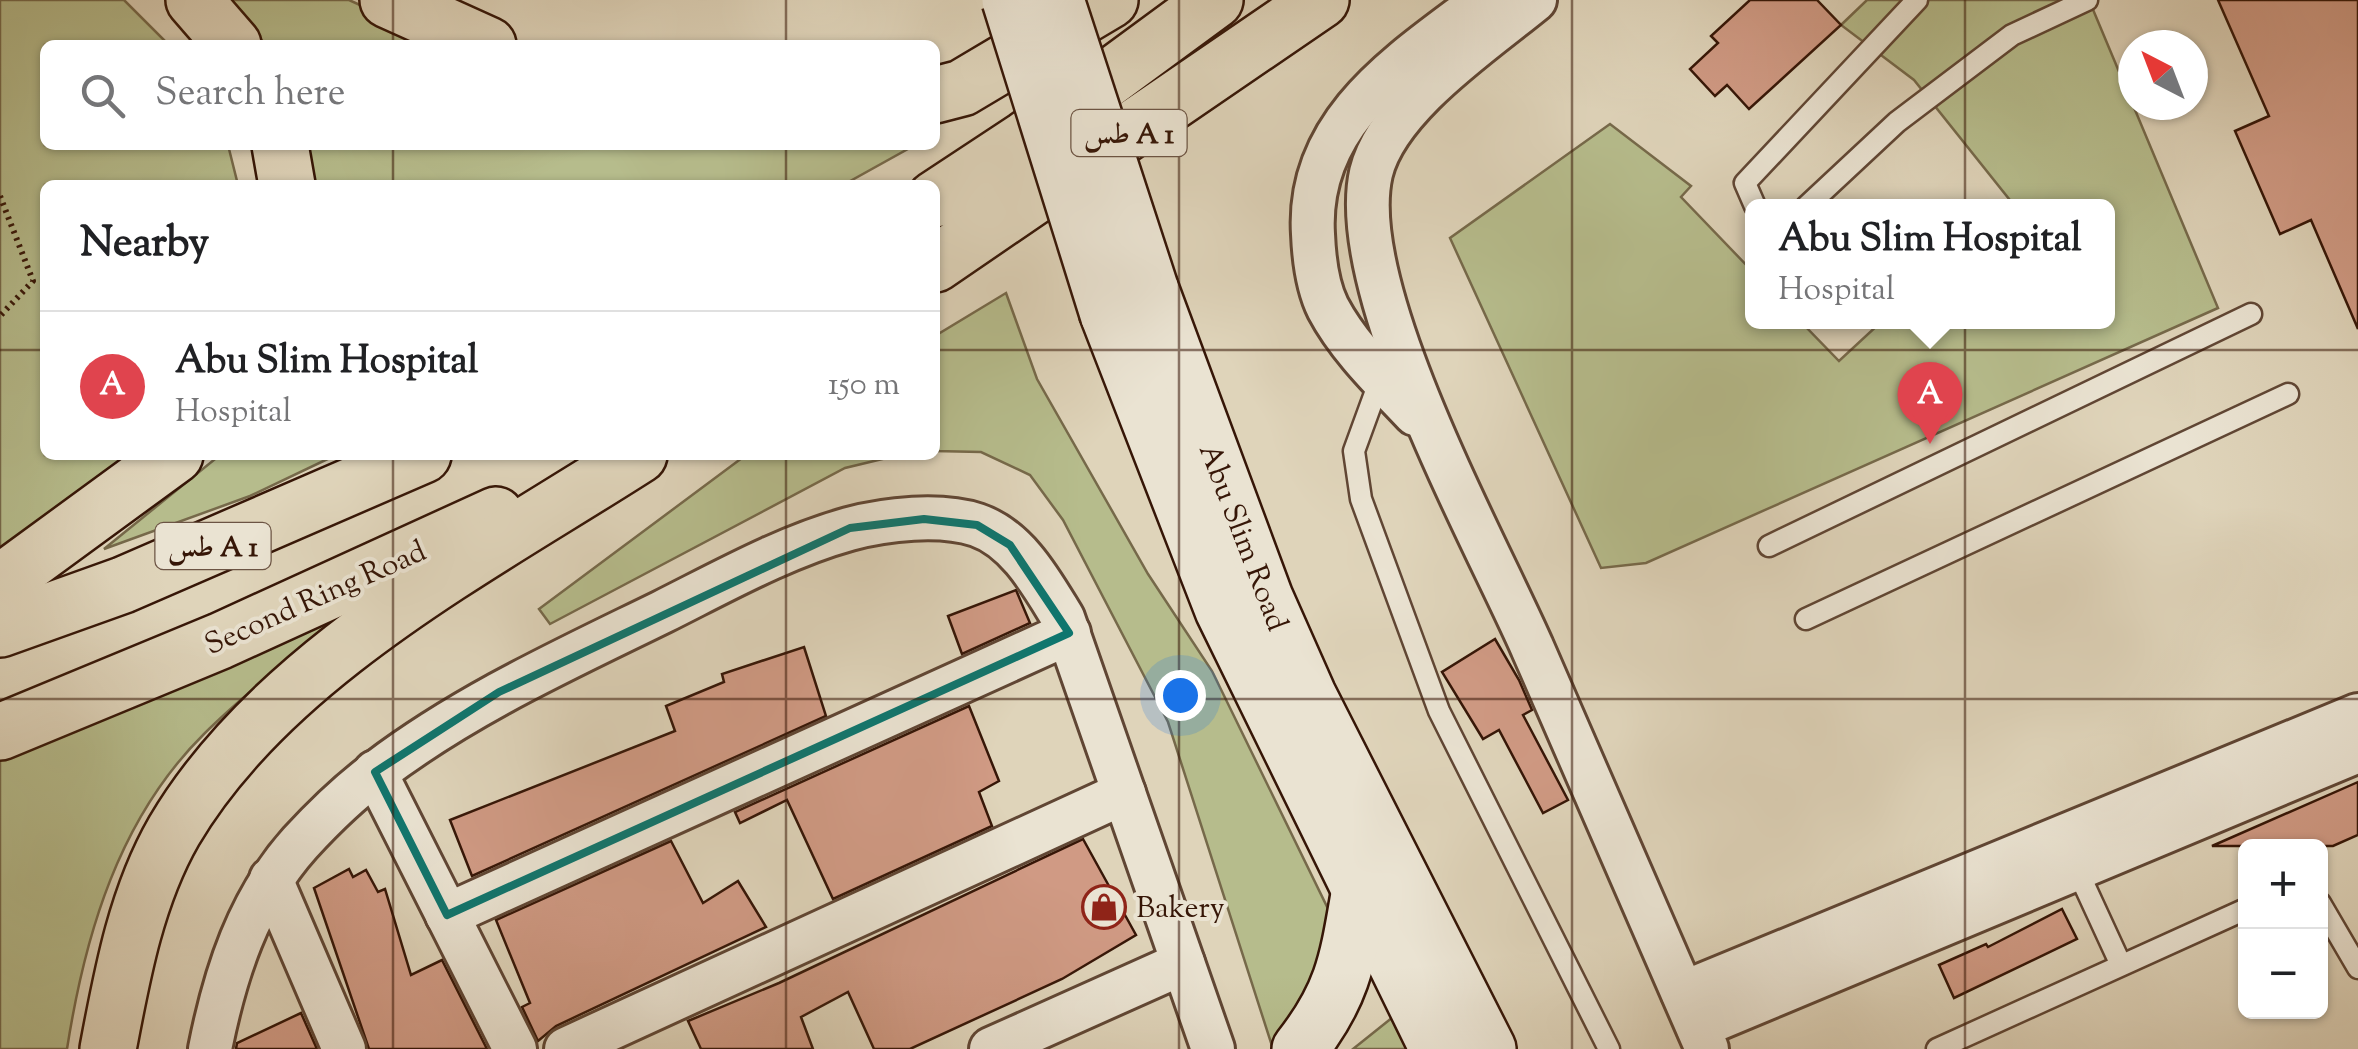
<!DOCTYPE html>
<meta charset="utf-8">
<style>
body{margin:0;font-family:"Sorts Mill Goudy",Amiri,serif;background:#f2f2f2;color:#202124}
.controls{position:absolute;right:30px;bottom:30px;display:grid;overflow:hidden;border-radius:15px;box-shadow:0 2px 8px #0004}
.controls button{width:90px;height:90px;display:grid;place-items:center;padding:0;border:0;border-bottom:2px solid #e0e0e0;background:#fff;color:#202124;font:50px sans-serif}
.compass{position:absolute;left:2118px;top:30px;width:90px;height:90px;border-radius:50%;background:#fff;box-shadow:0 2px 8px #0004;rotate:318deg}
.you{position:absolute;left:1180px;top:695px;width:35px;height:35px;margin:-25px;border:8px solid #fff;border-radius:50%;background:#1a73e8;box-shadow:0 0 0 15px #1a73e833}
.badge{display:grid;place-items:center;width:65px;height:65px;border-radius:50%;background:#ea580c;color:#fff;font-size:32px;font-weight:700}
.pin{position:absolute;translate:-50% -82px;filter:drop-shadow(0 2px 5px #0008)}
.pin::after{content:'';position:absolute;top:52px;width:35px;height:30px;background:inherit;clip-path:polygon(0 0,100% 0,50% 100%)}
.popup{position:absolute;left:1745px;top:199px;width:370px;height:130px;box-sizing:border-box;display:grid;place-content:center;border-radius:15px;background:#fff;filter:drop-shadow(0 2px 8px #0005);font-size:32px;white-space:nowrap;color:#757577}
.popup b{font-size:38px;color:#202124}
.popup::after{content:'';position:absolute;left:50%;top:100%;margin-left:-20px;border:20px solid transparent;border-top-color:#fff}
.list{margin:0;padding:0;list-style:none}
h2{display:flex;justify-content:space-between;align-items:center;height:130px;margin:0;padding:0 40px;font-size:42px}
h2 small{font-size:32px;font-weight:400;color:#757577}
.list li{display:grid;grid-template-columns:65px 1fr auto;gap:30px;align-items:center;box-sizing:border-box;height:150px;padding:0 40px;border-top:2px solid #e0e0e0}
.list b{display:block;font-size:38px;white-space:nowrap}
.list p{margin:0;font-size:32px;white-space:nowrap;color:#757577}
.list em{font-size:32px;font-style:normal;color:#757577}
.icon{flex:none;width:55px;height:55px;fill:none;stroke:currentColor;stroke-width:2;stroke-linecap:round;stroke-linejoin:round}
.map{position:relative;flex:none;width:2358px;height:1049px;overflow:hidden}
.search{position:absolute;background:#fff;box-shadow:0 2px 8px #0004;left:40px;top:40px;width:900px;height:110px;display:flex;align-items:center;gap:25px;box-sizing:border-box;padding:0 35px;border-radius:15px;color:#757577;font-size:38px}
.panel{position:absolute;background:#fff;box-shadow:0 2px 8px #0004;left:40px;top:180px;width:900px;height:280px;border-radius:15px}
.map>svg:first-child{display:block}
.green{fill:#b6bc8c;stroke:#76694a;stroke-width:2.5}
.building{fill:#d09a84;stroke:#361607;stroke-width:2.5}
.lines{fill:none;stroke-linecap:round;stroke-linejoin:round}
.service-casing{stroke:#604634;stroke-width:25}
.minor-casing{stroke:#604634;stroke-width:48}
.secondary-casing{stroke:#361607;stroke-width:60}
.trunk-casing{stroke:#361607;stroke-width:60}
.path{stroke:#361607;stroke-width:6;stroke-dasharray:2.5 5;stroke-linecap:butt}
.service{stroke:#eae3d2;stroke-width:20}
.minor{stroke:#eae3d2;stroke-width:42}
.secondary{stroke:#eae3d2;stroke-width:55}
.trunk{stroke:#dfd4ba;stroke-width:55}
.secondary-bridge-casing{stroke:#361607;stroke-width:60;stroke-linecap:butt}
.secondary-bridge{stroke:#eae3d2;stroke-width:55}
.marked{fill:none;stroke:#0f766e;stroke-width:8;stroke-linejoin:round}
.grid{fill:none;stroke:#361607;stroke-width:2.5;stroke-opacity:0.55}
.labels{text-anchor:middle;stroke-width:8;stroke-linejoin:round;paint-order:stroke}
.shield{fill:#eae3d2;stroke:#6c5444;stroke-width:2.5}
.shield-label{font-size:28px;font-weight:bold;fill:#361607}
.street-label{font-size:30px;fill:#361607;stroke:#eae3d2}
.poi-label{font-size:30px;fill:#361607;stroke:#eae3d2;text-anchor:start}
</style>
<div class="map">
<svg width="2358" height="1049" viewBox="0 0 2358 1049">
<rect width="100%" height="100%" fill="#dfd4ba"/>
<filter id="stains"><feTurbulence type="fractalNoise" baseFrequency=".002" numOctaves="4"/><feColorMatrix values="0 0 0 0 .2 0 0 0 0 .09 0 0 0 0 .02 0 0 0 .5 -.17"/></filter>
<radialGradient id="worn" r=".72"><stop offset=".6" stop-color="#630" stop-opacity="0"/><stop offset="1" stop-color="#630" stop-opacity=".3"/></radialGradient>
<g class="green">
<polygon points="0,0 124,0 169,45 45,45 45,145 228,145 238,185 45,185 45,455 131,455 0,558"/>
<polygon points="227,0 349,0 449,45 266,45"/>
<polygon points="1867,0 2089,0 2218,308 1646,563 1601,568 1450,238 1610,124 1691,186 1681,197 1752,271 1752,322 1801,322 1839,361 1881,322 2108,322 2108,206 2002,206 2009,199 1914,80 1841,25"/>
<polygon points="305,145 915,145 843,185 312,185"/>
<polygon points="1006,293 1037,379 1148,574 1212,671 1332,917 1320,967 1278,1049 1273,1049 1168,722 1063,520 1030,475 981,452 935,451 935,336"/>
<polygon points="220,455 336,455 250,496 104,549"/>
<polygon points="746,455 899,455 845,468 550,624 539,609"/>
<path d="M342,614C297,654 247,691 204,734C119,818 85,934 67,1049H0V754Z"/>
<polygon points="1393,1017 1409,1049 1353,1049"/>
</g>
<g class="building">
<polygon points="1750,0 1817,0 1841,25 1749,109 1727,85 1715,96 1690,69 1718,43 1711,36"/>
<polygon points="2218,0 2358,0 2358,329 2311,220 2280,234 2235,131 2269,116"/>
<polygon points="1016,590 1030,623 962,654 948,616"/>
<polygon points="1495,639 1519,680 1532,710 1523,715 1568,800 1543,813 1499,730 1483,739 1442,672"/>
<polygon points="804,647 826,716 472,876 450,820 675,731 666,706 724,682 722,674"/>
<polygon points="969,706 999,781 979,792 992,826 833,899 787,800 740,823 735,812"/>
<polygon points="2358,782 2358,835 2333,846 2212,846"/>
<polygon points="1083,839 1136,935 1062,979 910,1049 874,1049 848,992 801,1017 813,1049 701,1049 688,1021 779,983"/>
<polygon points="671,841 703,903 738,881 766,927 556,1026 538,1041 522,1007 530,1003 496,920"/>
<polygon points="349,869 353,877 366,870 378,892 385,889 411,975 442,960 487,1049 369,1049 314,888"/>
<polygon points="2062,909 2077,939 1954,998 1939,965 1986,944 1988,947"/>
<polygon points="301,1013 317,1049 236,1049 237,1043"/>
</g>
<g class="lines">
<g class="service-casing">
<g id="service">
<polyline points="1755,206 1745,183 1917,0"/>
<polyline points="1807,206 1897,122 2012,35 2087,0"/>
<polyline points="1381,377 1354,451 1361,499 1439,711 1609,1049"/>
<polyline points="1769,546 2251,314"/>
<polyline points="1806,619 2288,394"/>
<polyline points="2074,863 2121,965"/>
<polyline points="2320,903 2358,968"/>
<polyline points="1937,1049 2246,909"/>
</g>
</g>
<g class="minor-casing">
<g id="minor">
<path d="M1535,0C1484,42 1387,106 1371,173C1345,288 1483,536 1532,647C1591,781 1650,915 1707,1049"/>
<path d="M1415,414C1385,382 1349,348 1328,308C1317,286 1314,258 1313,234C1306,120 1404,61 1484,0"/>
<polyline points="375,772 515,1049"/>
<polyline points="271,879 344,1049"/>
<polyline points="447,915 1069,633"/>
<polyline points="1683,993 2358,715"/>
<polyline points="1698,1027 2358,751"/>
<path d="M210,1049C225,974 248,901 300,843C323,818 351,791 378,771C465,705 564,660 662,612C722,582 784,547 849,529C886,519 940,513 977,525C1018,539 1042,584 1063,618L1213,1049"/>
<polyline points="566,1049 1124,793"/>
<polyline points="991,1049 1183,963"/>
</g>
</g>
<g class="secondary-casing">
<g id="secondary">
<polyline points="1150,288 1265,598 1308,695 1488,1049"/>
<polyline points="1108,314 1223,610 1438,1049"/>
<path d="M1300,1049C1345,992 1348,957 1360,889"/>
</g>
</g>
<g class="trunk-casing">
<g id="trunk">
<polyline points="194,0 233,45"/>
<polyline points="388,0 488,45"/>
<polyline points="935,95 962,88 1110,0"/>
<polyline points="280,145 287,185"/>
<polyline points="935,199 1026,139 1215,0"/>
<polyline points="935,264 1321,0"/>
<polyline points="0,583 175,455"/>
<polyline points="0,629 123,585 423,455"/>
<polyline points="0,732 220,641 496,515"/>
<path d="M108,1049C122,975 136,897 174,831C272,664 480,557 639,455"/>
</g>
</g>
<polyline class="path" points="0,196 33,281 0,316"/>
<use href="#service" class="service"/>
<use href="#minor" class="minor"/>
<use href="#secondary" class="secondary"/>
<use href="#trunk" class="trunk"/>
<g class="secondary-bridge-casing">
<g id="secondary-bridge">
<polyline points="1010,0 1108,314"/>
<polyline points="1056,0 1150,288"/>
</g>
</g>
<use href="#secondary-bridge" class="secondary-bridge"/>
</g>
<path class="marked" d="M924,519L977,525L1010,545L1069,633L447,915L375,772L499,692L850,528Z"/>
<path class="grid" d="M393,0V45M786,0V45M1179,0V1049M1572,0V1049M1965,0V1049M393,145V185M786,145V185M0,350H45M935,350H2358M393,455V1049M786,455V1049M0,699H2358"/>
<defs>
<g id="shop-ring" transform="scale(2.25)"><circle r="9.5" fill="#eae3d2" stroke="#8f2418" stroke-width="1.5"/><path d="M-5-2.5h2.3a2.7 3.5 0 0 1 5.4 0H5L5.5 6h-11ZM-1.5-2.5h3a1.5 2.3 0 0 0-3 0Z" fill="#8f2418"/></g>
</defs>
<g fill-rule="evenodd">
<use href="#shop-ring" x="1104" y="907"/>
</g>
<g class="labels">
<g class="shield">
<rect x="1071.5" y="110" width="115" height="46" rx="8"/>
<rect x="155.5" y="523" width="115" height="46" rx="8"/>
</g>
<g class="shield-label">
<text x="1129" y="143">طس A 1</text>
<text x="213" y="556">طس A 1</text>
</g>
<g class="street-label">
<text transform="translate(1244 537) rotate(69)" y="10">Abu Slim Road</text>
<text transform="translate(315 597) rotate(-24)" y="10">Second Ring Road</text>
</g>
<g class="poi-label">
<text x="1136" y="917">Bakery</text>
</g>
</g>
<rect width="100%" height="100%" filter="url(#stains)"/>
<rect width="100%" height="100%" fill="url(#worn)"/>
</svg>
<div class="controls">
<button>+</button>
<button>−</button>
</div>
<svg class="compass" viewBox="-18 -18 36 36"><path d="M0-13l5 13h-10z" fill="#e53935"/><path d="M0 13l5-13h-10z" fill="#757577"/></svg>
<div class="you"></div>
<div class="pin badge" style="left:1930px;top:444px;background:#e0444e">A</div>
<div class="popup"><b>Abu Slim Hospital</b>Hospital</div>
<div class="search"><svg class="icon" aria-label="search" viewBox="0 0 24 24"><circle cx="10" cy="10" r="6"/><path d="M15 15l6 6"/></svg>Search here</div>
<section class="panel">
<h2>Nearby<small></small></h2>
<ul class="list">
<li><span class="badge" style="background:#e0444e">A</span><div><b>Abu Slim Hospital</b><p>Hospital</p></div><em>150 m</em></li>
</ul>
</section>
</div>
